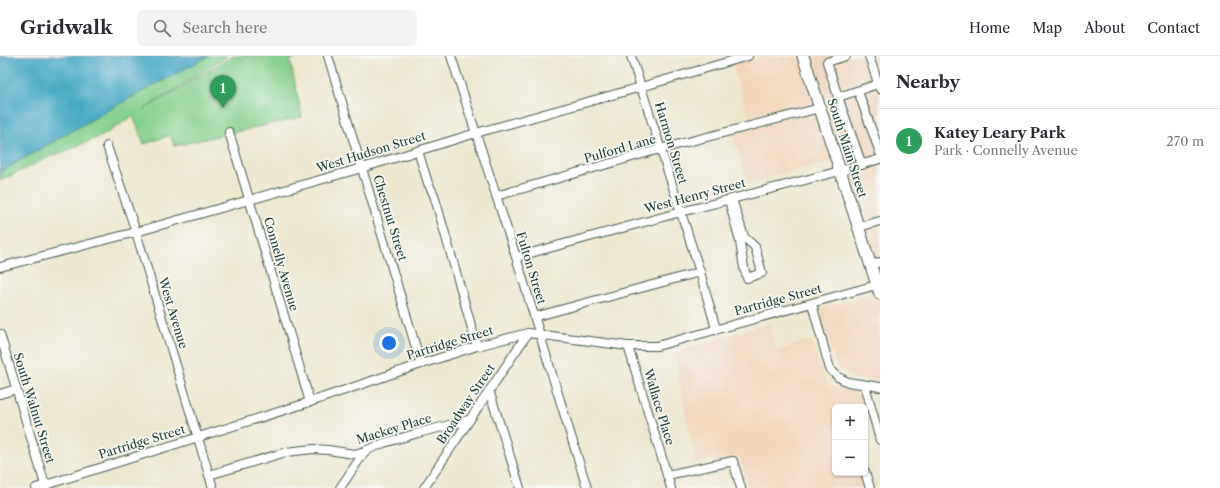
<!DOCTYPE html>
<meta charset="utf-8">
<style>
body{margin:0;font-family:"Libre Caslon Text",serif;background:#f2f2f3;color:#2b2b33}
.controls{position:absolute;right:12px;bottom:12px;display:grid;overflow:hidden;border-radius:6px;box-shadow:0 1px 3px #0004}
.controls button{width:36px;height:36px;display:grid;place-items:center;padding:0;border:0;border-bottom:1px solid #e1e1e2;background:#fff;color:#2b2b33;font:20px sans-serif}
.you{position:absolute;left:389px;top:287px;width:14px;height:14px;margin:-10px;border:3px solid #fff;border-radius:50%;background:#1a73e8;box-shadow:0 0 0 6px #1a73e833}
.badge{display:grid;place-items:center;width:26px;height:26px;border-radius:50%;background:#1a73e8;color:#fff;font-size:13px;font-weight:700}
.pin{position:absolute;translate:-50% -33px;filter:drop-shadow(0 1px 2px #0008)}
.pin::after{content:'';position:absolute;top:21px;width:14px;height:12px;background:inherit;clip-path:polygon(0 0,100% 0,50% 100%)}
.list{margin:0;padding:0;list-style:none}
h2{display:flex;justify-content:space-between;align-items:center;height:52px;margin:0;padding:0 16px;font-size:17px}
h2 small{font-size:13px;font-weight:400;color:#7c7c81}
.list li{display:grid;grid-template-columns:26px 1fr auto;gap:12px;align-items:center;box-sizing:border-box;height:64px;padding:0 16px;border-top:1px solid #e1e1e2}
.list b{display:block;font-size:15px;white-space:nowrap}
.list p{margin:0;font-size:13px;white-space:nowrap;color:#7c7c81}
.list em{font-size:13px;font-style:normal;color:#7c7c81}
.icon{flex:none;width:22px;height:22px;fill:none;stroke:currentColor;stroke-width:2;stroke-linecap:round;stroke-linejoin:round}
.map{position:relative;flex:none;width:880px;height:432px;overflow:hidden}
header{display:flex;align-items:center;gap:24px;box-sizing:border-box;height:56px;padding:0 20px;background:#fff;border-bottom:1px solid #e1e1e2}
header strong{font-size:19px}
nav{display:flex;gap:22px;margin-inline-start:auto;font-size:14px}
.search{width:280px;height:36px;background:#f2f2f3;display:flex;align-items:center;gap:10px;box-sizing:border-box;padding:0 14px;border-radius:6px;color:#7c7c81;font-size:15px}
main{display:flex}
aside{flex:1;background:#fff}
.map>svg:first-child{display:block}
.built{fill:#f0d6bc}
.green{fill:#84d08f;stroke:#528662}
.water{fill:#45a8c5;stroke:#32727c}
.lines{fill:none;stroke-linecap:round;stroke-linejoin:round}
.minor-casing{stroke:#3e574b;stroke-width:10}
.major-casing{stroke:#3e574b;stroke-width:13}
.minor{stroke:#fff;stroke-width:8}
.major{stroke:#fff;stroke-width:11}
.labels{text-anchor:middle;stroke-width:3.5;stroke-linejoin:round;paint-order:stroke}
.street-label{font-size:12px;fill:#1f3d34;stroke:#f6f6f2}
</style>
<header>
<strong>Gridwalk</strong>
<div class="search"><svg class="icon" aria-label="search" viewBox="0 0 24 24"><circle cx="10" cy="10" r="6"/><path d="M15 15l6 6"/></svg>Search here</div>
<nav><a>Home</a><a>Map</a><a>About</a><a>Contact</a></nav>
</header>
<main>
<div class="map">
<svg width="880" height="432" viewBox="0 0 880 432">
<rect width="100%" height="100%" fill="#f6f6f2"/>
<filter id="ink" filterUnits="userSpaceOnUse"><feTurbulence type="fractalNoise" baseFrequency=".025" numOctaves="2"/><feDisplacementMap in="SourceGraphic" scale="8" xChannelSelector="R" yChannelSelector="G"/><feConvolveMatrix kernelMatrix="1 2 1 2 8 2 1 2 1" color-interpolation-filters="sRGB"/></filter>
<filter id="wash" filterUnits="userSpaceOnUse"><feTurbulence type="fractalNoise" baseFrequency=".012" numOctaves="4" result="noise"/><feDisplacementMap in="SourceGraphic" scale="16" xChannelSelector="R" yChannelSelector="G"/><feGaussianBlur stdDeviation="0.9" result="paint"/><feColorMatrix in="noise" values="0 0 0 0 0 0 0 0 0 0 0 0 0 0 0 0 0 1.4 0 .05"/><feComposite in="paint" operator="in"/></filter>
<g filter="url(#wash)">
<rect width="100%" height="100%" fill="#eee8d0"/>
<g class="built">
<polygon points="729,0 880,0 880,324 854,323 836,310 817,253 870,239 842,103 747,127 733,78 752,73"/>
<polygon points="769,267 776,294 812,284 827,329 865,337 862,351 835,351 835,417 860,417 864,432 749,432 739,401 695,408 674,296"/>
</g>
<polygon class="green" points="209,0 227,0 143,54 233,0 300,0 290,4 302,61 174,90 171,79 144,88 133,60 102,80 45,103 0,125 0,116 119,48"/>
<polygon class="water" points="0,0 209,0 119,48 0,116"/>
</g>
<g filter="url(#ink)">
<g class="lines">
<g class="minor-casing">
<g id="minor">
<polyline points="328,0 421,308"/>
<polyline points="451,0 516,201 587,432"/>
<polyline points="631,0 700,216 716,273"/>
<polyline points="869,0 880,33"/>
<polyline points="858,35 880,97"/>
<polyline points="838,41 827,6 846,0"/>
<polyline points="229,76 310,346"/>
<polyline points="107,90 136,176 213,432"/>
<polyline points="418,95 428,127 434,139 477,290"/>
<polyline points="862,109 838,41 878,28"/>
<polyline points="496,140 660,93 820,52"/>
<polyline points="729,144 740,186 744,212 747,222 762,217 755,191 744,181 732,143"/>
<polyline points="859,171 880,165"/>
<polyline points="516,201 681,156 840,115 880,103"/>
<polyline points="871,209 880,206"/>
<polyline points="0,211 136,176 362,112 476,77 641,31 748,0"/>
<polyline points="812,248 830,313 838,321 848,326 880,331"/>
<polyline points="534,261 700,216"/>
<polyline points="0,278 46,432"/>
<polyline points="628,290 671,432"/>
<polyline points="865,329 880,384"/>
<polyline points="489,334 520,432"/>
<polyline points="0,338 16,333"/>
<polyline points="865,416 870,432"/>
<polyline points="209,419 286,396 313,393 328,394 354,398 365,395 384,387 418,377 469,364"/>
<polyline points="667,419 733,405 741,432"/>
<polyline points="36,432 310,346 421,308 477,290 528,277 628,290 657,290 880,228"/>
<polyline points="340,432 365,395"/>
<polyline points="424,432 528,277"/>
</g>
</g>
<g class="major-casing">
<polyline id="major" points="803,0 880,238"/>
</g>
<use href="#minor" class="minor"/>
<use href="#major" class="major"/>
</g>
</g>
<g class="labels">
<g class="street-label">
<text transform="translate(671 87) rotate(73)" y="4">Harmon Street</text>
<text transform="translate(847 92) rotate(72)" y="4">South Main Street</text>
<text transform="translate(620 93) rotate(-16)" y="4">Pulford Lane</text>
<text transform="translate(371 96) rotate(-17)" y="4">West Hudson Street</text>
<text transform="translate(695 140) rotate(-15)" y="4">West Henry Street</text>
<text transform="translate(390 162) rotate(73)" y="4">Chestnut Street</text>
<text transform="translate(281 208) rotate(74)" y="4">Connelly Avenue</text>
<text transform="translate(531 212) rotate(73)" y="4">Fulton Street</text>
<text transform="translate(778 244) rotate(-15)" y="4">Partridge Street</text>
<text transform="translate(173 257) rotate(73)" y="4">West Avenue</text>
<text transform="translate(450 287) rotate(-17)" y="4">Partridge Street</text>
<text transform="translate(466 348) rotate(-56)" y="4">Broadway Street</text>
<text transform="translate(659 351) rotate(73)" y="4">Wallace Place</text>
<text transform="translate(34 352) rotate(73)" y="4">South Walnut Street</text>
<text transform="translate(394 373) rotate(-17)" y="4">Mackey Place</text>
<text transform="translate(142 386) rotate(-17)" y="4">Partridge Street</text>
</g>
</g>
</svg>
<div class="controls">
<button>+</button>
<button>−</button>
</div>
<div class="you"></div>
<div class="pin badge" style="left:223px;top:52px;background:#2e9e5b">1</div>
</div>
<aside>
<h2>Nearby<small></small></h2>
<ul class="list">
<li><span class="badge" style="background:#2e9e5b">1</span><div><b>Katey Leary Park</b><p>Park · Connelly Avenue</p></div><em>270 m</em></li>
</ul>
</aside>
</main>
